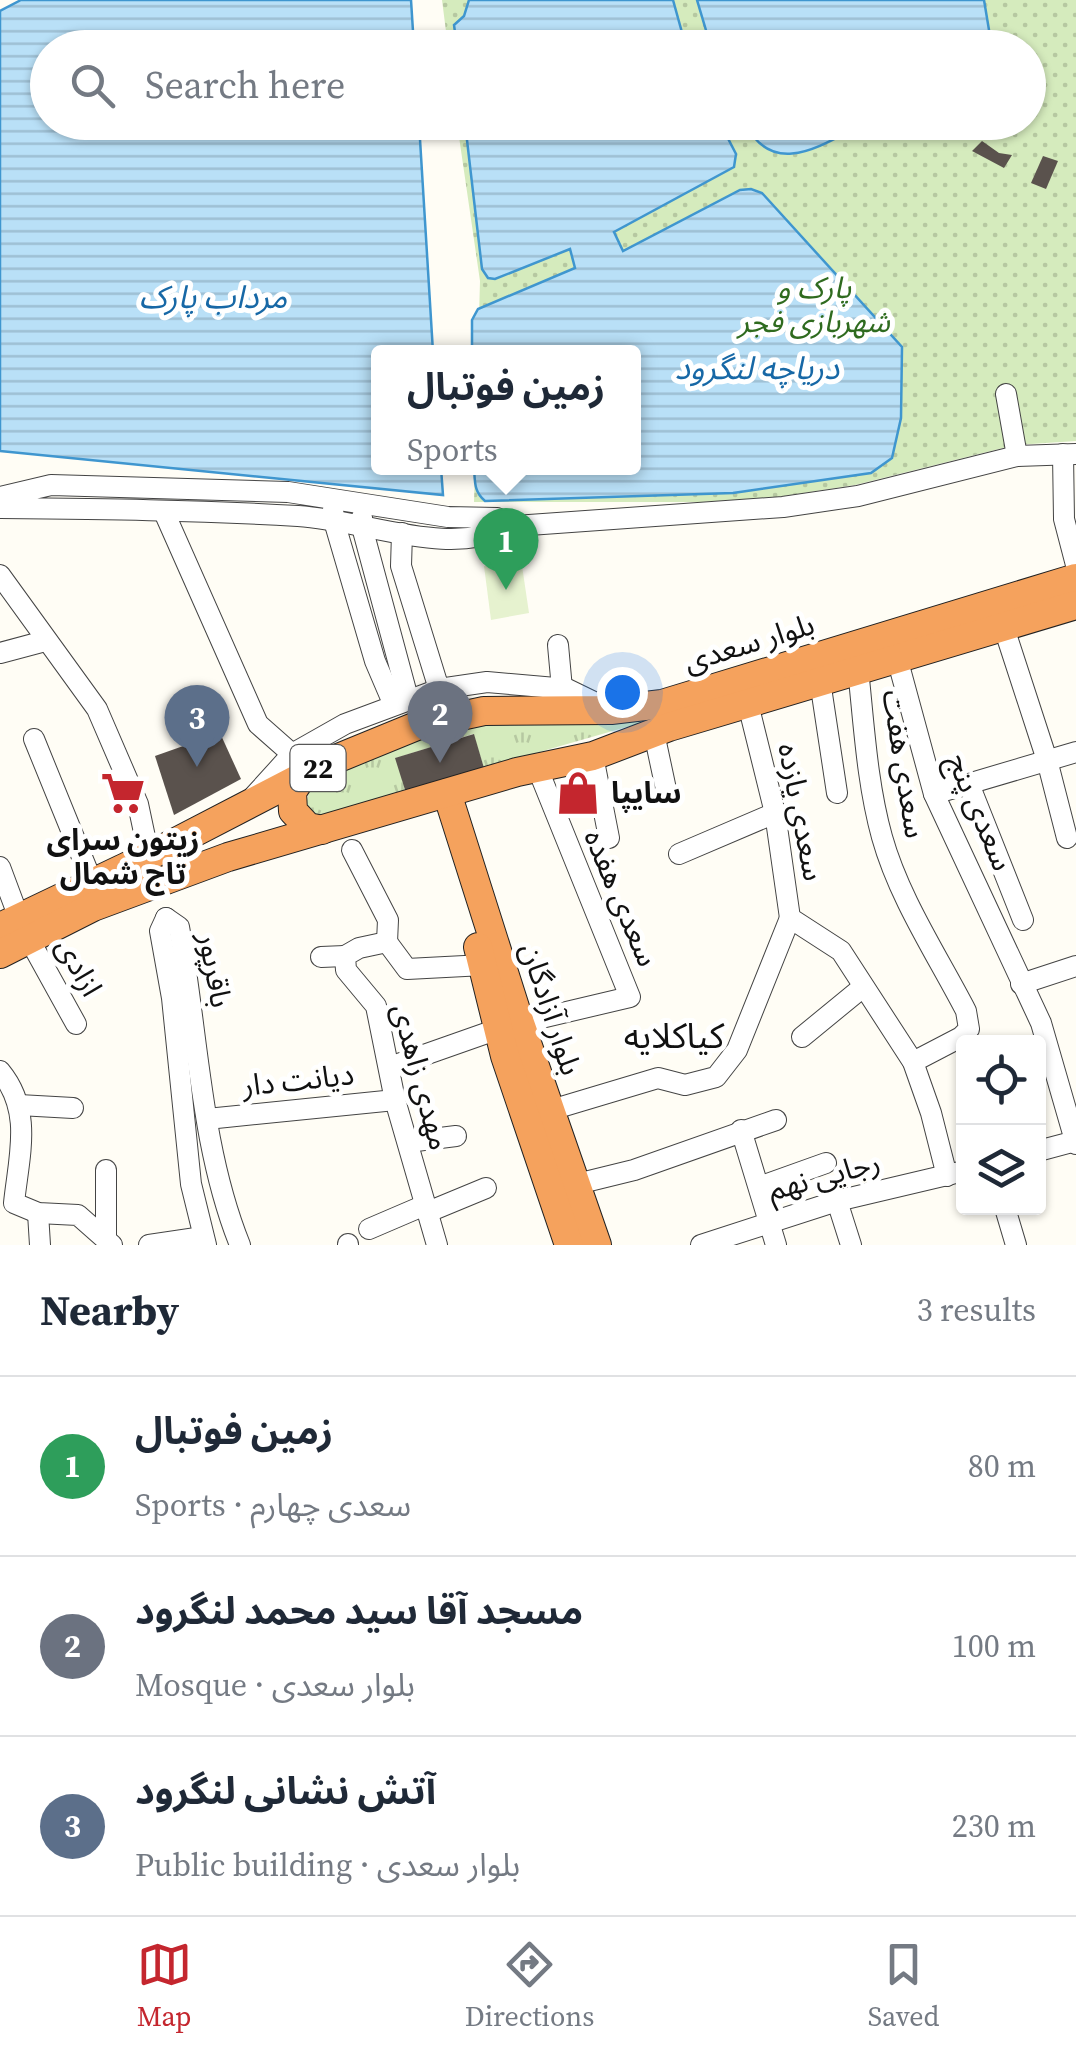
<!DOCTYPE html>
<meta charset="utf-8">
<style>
body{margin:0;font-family:"Source Serif 4","Noto Sans Arabic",serif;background:#f6f6f7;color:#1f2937}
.controls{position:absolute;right:30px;bottom:30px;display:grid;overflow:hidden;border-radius:10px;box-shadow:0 2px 8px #0004}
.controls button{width:90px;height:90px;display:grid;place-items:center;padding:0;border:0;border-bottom:2px solid #e0e1e3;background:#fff;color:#1f2937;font:50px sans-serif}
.you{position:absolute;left:622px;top:692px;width:35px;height:35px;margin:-25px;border:8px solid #fff;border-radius:50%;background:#1a73e8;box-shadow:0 0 0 15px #1a73e833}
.badge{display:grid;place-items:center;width:65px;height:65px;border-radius:50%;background:#c4262e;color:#fff;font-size:32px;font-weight:700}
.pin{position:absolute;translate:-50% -82px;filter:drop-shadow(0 2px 5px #0008)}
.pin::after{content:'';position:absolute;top:52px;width:35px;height:30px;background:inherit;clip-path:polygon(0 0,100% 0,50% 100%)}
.popup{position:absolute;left:371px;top:345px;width:270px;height:130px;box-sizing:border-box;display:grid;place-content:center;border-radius:10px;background:#fff;filter:drop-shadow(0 2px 8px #0005);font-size:32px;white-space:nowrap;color:#747a83}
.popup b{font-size:38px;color:#1f2937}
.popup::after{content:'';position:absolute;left:50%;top:100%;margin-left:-20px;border:20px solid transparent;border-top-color:#fff}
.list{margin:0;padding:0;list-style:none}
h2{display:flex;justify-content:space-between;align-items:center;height:130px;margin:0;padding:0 40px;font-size:42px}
h2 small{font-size:32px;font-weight:400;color:#747a83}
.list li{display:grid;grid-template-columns:65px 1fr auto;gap:30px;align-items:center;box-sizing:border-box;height:180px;padding:0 40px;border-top:2px solid #e0e1e3}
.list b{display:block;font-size:38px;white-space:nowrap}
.list p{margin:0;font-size:32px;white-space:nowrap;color:#747a83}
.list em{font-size:32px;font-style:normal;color:#747a83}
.icon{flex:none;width:55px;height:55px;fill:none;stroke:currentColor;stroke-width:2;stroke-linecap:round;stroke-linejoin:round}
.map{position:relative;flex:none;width:1076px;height:1245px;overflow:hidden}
.search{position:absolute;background:#fff;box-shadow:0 2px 8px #0004;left:30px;right:30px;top:30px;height:110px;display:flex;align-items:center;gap:25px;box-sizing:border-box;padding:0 35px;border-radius:55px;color:#747a83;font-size:38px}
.sheet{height:670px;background:#fff}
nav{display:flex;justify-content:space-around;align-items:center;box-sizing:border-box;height:140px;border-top:2px solid #e0e1e3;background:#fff;font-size:28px;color:#747a83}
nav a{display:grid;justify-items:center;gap:5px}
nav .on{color:#c4262e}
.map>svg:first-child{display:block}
.grass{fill:url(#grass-tufts)}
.park{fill:url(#park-dots)}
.pitch{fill:#e6f2cf}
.water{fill:url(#water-rules);stroke:#3f96cf;stroke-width:2.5}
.building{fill:#5a524d}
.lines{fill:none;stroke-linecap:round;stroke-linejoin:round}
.minor-casing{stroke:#444;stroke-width:22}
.highway-casing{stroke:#222;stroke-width:30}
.minor{stroke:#fff;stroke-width:20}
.highway{stroke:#f5a25d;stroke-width:28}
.labels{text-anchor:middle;stroke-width:10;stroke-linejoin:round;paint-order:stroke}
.shield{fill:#fff;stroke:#585858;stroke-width:2.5}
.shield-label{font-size:28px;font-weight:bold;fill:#111}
.park-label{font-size:30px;font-style:italic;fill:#2f6b1f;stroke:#fff}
.street-label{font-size:30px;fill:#111;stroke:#fff}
.poi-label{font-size:30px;font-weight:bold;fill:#111;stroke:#fff;text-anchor:start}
.water-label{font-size:32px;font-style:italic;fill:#1768a6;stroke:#fff}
.quarter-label{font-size:35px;fill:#111;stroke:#fff}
</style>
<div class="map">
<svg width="1076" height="1245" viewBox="0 0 1076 1245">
<defs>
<pattern id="grass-tufts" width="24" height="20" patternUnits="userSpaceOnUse" patternTransform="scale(2.5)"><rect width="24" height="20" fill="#d5ebbd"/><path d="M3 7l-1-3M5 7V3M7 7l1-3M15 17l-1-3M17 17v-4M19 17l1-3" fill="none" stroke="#b6c8a1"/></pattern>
<pattern id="park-dots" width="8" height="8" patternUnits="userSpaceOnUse" patternTransform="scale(2.5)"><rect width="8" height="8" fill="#d5ebbd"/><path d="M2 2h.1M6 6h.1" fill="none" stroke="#b6c8a1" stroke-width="1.8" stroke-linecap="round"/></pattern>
<pattern id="water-rules" width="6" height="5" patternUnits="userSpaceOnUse" patternTransform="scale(2.5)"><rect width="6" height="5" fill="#b9e0f7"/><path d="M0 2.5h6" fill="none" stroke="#9ebfd3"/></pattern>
</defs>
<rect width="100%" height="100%" fill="#fffdf5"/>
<polygon class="grass" points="658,718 484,768 473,734 396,758 407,794 319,817 306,804 310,788 325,778 456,723"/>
<polygon class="park" points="442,0 1076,0 1076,441 1015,445 855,485 778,497 702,502 474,502 475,468 634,468 634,352 478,352 480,281 457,123 1028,122 1028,48 448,47"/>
<polygon class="pitch" points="521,559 529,613 491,620 484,566"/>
<g class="water">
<polygon points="21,0 411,0 414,47 48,48 48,122 419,123 433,352 378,352 378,468 441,468 443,495 0,451 0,11"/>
<polygon points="469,0 673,0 686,47 457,47 454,25 464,16"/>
<polygon points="697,0 984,0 991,42 990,48 711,47"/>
<path d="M465,123H720L736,154L734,167L614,232L623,251L740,190L751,189L762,193L902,347L901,418L892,458L871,473L733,493L485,501C474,492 475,482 474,468H634V352H472V320L478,309L575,268L570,249L495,279L488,278L482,269Z"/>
<path d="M745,123H865C824,143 774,181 745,123Z"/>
</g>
<g class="building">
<polygon points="982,141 999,153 1012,155 1004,168 972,151"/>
<polygon points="1043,156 1058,161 1046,189 1031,183"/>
<polygon points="220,733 241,779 174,815 155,756"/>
<polygon points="474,734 484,768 406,793 395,758"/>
<polygon points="591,776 598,799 565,809 558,786"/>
</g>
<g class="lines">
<g class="minor-casing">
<g id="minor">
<polyline points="1006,394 1017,456"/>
<polyline points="1063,454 1064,519 1076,565"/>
<path d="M0,497L51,485L288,492L448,517L497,518L515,526C444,558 371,521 298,516C199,510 99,509 0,508"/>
<polyline points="333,509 334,521 375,661 393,703"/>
<polyline points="164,512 258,724 292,754"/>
<polyline points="362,517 362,527 408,698"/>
<polyline points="515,526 783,507 858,496 1017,456 1076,454"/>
<polyline points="402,533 401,566 439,689 487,682 567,689 604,707"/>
<polyline points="0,575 97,709 138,804 149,856"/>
<polyline points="1004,628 1047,760 1067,838"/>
<polyline points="558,645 562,689"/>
<polyline points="0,653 45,641"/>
<polyline points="897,658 934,794 1041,1023 1076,1144"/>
<path d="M858,669C864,725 867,783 882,837C899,898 937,955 966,1011L969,1029L961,1037L913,1062"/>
<polyline points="820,681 837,793"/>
<polyline points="748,704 775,813 790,918 841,951 913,1062 931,1113 947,1176"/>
<polyline points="654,733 667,794"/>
<polyline points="34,739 93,884"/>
<polyline points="593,756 609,838"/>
<polyline points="969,784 1023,920"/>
<polyline points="934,794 1076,752"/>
<polyline points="254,796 292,754 345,724 439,689"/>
<polyline points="352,850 388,920 387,942"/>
<polyline points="679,854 775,813"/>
<polyline points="0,867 19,918"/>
<path d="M166,918L179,927C198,1032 200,1146 240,1245"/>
<polyline points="166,918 160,931 172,998 191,1184 206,1245"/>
<polyline points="29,939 76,1024"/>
<polyline points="387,942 359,948 345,956 346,970 376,1006 395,1100 437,1245"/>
<polyline points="387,942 407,969 484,965"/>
<polyline points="321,957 345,956"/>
<polyline points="1021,984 1076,966"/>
<polyline points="520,1023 630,997 537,767"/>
<polyline points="802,1037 863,987"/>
<polyline points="390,1067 498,1029"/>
<path d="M0,1071C33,1111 19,1155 14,1203L38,1213L78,1215L112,1245"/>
<polyline points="19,1105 73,1108"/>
<polyline points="551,1110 658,1078 685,1085 716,1077 737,1050 790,918"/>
<polyline points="207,1119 395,1100"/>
<polyline points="741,1130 776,1245"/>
<polyline points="408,1142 456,1136"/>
<polyline points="1038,1151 1076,1141"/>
<polyline points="577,1184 634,1170 776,1120"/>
<polyline points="759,1187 826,1163"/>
<polyline points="837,1201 851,1245"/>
<polyline points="1005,1208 1016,1245"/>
<polyline points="428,1212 486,1188"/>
<polyline points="38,1213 40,1245"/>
<polyline points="369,1229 425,1205"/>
<polyline points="106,1240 106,1170"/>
<polyline points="348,1244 348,1245"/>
<polyline points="149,1245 203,1237"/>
<polyline points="701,1245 837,1201 964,1171"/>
</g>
</g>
<g class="highway-casing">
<g id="highway">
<polyline points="303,775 292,792 293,811 308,827 322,830"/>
<polyline points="447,793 520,1023 597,1245"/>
<polyline points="0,927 149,856 336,759 419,725 484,711 611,710 662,704 1076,578"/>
<polyline points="478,947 505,1056 569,1245"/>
<polyline points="0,954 93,907 228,857 517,772 593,756 669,727 1076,605"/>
</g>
</g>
<use href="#minor" class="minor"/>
<use href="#highway" class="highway"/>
</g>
<defs>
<g id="supermarket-bare" transform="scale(3.45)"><path d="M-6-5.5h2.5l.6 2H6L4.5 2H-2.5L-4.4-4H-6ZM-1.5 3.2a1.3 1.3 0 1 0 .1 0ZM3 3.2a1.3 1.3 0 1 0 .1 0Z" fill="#c4262e" stroke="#fff" stroke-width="2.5" paint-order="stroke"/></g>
<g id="shop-bare" transform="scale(3.45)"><path d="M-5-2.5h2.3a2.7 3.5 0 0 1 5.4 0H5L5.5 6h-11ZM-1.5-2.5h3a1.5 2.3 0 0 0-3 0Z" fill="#c4262e" stroke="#fff" stroke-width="2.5" paint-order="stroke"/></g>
</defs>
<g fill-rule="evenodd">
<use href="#supermarket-bare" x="123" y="793"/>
<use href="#shop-bare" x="578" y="793"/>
</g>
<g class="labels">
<rect class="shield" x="290.5" y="745" width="55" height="46" rx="8"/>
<g class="shield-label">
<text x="318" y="778">22</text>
</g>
<g class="park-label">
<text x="814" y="298">پارک و<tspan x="814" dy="34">شهربازی فجر</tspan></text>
</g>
<g class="street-label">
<text transform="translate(749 643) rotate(-17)" y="10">بلوار سعدی</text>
<text transform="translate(904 764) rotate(81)" y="10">سعدی هفت</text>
<text transform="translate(801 812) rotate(79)" y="10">سعدی یازده</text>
<text transform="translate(980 812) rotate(67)" y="10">سعدی پنج</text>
<text transform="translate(621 898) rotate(67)" y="10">سعدی هفده</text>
<text transform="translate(79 967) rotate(61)" y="10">ازادی</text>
<text transform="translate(215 970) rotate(80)" y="10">باقرپور</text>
<text transform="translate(551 1009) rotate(72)" y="10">بلوار آزادگان</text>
<text transform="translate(421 1077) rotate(75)" y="10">مهدی زاهدی</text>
<text transform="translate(298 1080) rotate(-6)" y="10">دیانت دار</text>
<text transform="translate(824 1176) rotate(-15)" y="10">رجایی نهم</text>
</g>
<g class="poi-label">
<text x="611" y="803">سایپا</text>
<text x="123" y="850" text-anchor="middle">زیتون سرای<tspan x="123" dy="34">تاج شمال</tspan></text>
</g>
<g class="water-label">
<text x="213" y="308">مرداب پارک</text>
<text x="757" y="379">دریاچه لنگرود</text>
</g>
<g class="quarter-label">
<text x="674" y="1048">کیاکلایه</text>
</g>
</g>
</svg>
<div class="controls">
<button><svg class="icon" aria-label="locate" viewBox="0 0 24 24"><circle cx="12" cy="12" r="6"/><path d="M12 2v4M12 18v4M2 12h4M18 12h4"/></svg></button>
<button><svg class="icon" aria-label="layers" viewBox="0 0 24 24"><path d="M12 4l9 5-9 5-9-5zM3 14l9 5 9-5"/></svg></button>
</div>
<div class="you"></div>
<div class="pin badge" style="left:506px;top:590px;background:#2e9e5b">1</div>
<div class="popup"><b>زمین فوتبال</b>Sports</div>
<div class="pin badge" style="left:440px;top:763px;background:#6b7280">2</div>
<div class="pin badge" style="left:197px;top:767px;background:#5c6f8a">3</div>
<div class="search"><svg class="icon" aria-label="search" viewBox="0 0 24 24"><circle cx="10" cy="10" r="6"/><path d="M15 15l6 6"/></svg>Search here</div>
</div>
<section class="sheet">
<h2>Nearby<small>3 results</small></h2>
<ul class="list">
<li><span class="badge" style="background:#2e9e5b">1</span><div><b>زمین فوتبال</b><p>Sports · سعدی چهارم</p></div><em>80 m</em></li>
<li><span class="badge" style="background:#6b7280">2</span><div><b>مسجد آقا سید محمد لنگرود</b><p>Mosque · بلوار سعدی</p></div><em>100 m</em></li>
<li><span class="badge" style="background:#5c6f8a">3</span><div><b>آتش نشانی لنگرود</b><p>Public building · بلوار سعدی</p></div><em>230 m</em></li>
</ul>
</section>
<nav>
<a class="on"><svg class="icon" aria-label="map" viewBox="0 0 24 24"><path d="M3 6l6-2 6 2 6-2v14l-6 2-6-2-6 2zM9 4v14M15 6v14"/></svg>Map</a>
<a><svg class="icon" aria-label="directions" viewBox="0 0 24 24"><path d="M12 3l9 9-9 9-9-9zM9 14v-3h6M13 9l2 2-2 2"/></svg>Directions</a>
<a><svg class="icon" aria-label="saved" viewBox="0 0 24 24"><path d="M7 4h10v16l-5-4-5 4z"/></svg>Saved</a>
</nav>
